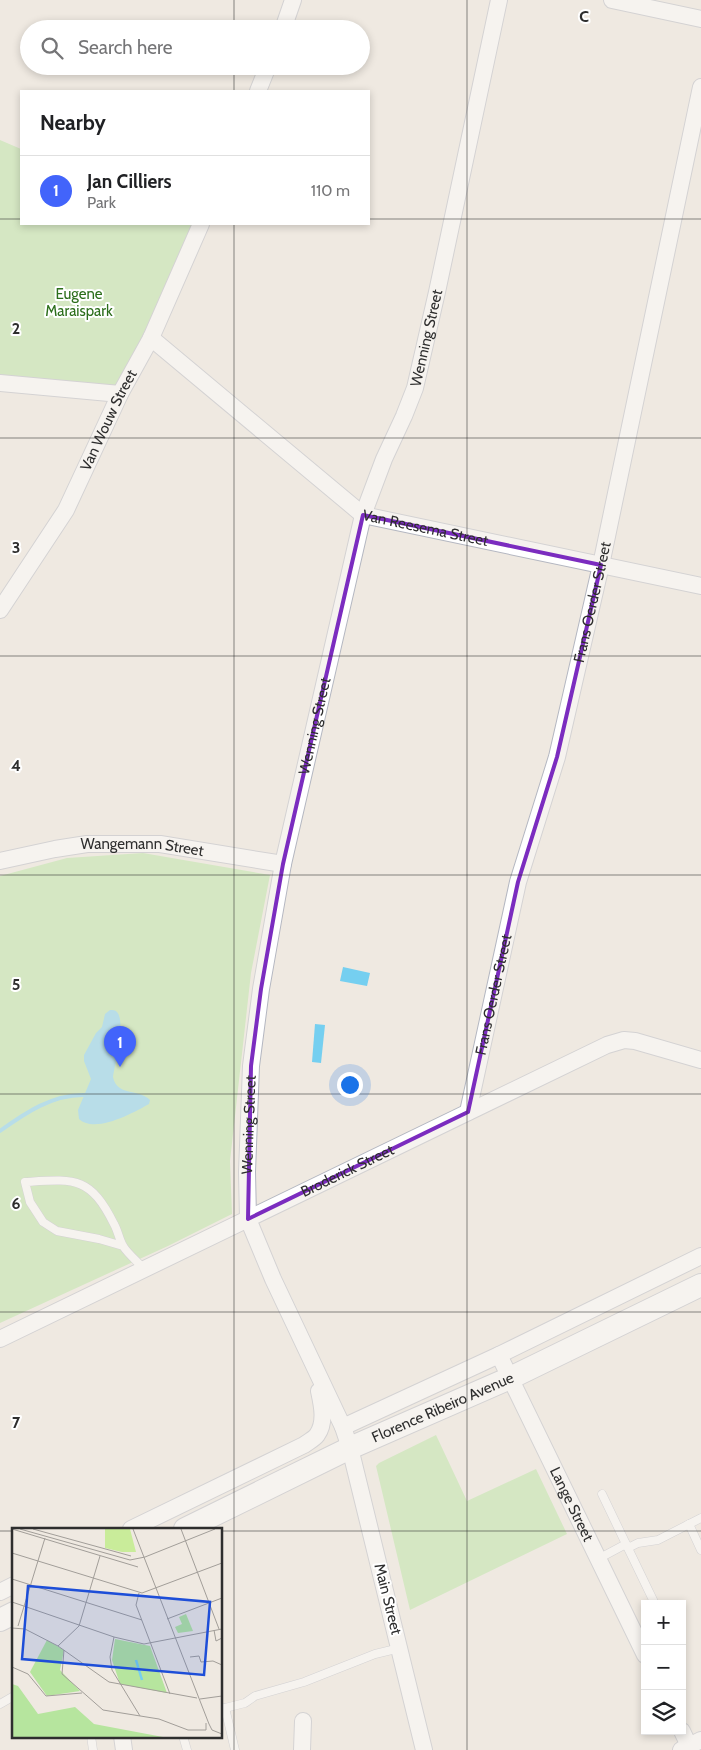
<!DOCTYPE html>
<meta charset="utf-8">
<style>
body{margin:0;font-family:Cabin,sans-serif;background:#f2f2f2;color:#202124}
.controls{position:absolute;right:15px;bottom:15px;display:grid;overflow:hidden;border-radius:0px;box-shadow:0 2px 8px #0003}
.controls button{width:45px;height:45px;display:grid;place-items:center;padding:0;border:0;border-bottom:1px solid #e0e0e0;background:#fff;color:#202124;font:25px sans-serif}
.you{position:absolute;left:349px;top:1084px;width:18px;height:18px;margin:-12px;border:4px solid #fff;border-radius:50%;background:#1a73e8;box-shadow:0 0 0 8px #1a73e833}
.badge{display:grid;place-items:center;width:32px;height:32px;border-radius:50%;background:#4264fb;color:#fff;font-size:16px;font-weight:700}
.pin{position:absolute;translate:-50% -41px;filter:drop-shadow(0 1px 2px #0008)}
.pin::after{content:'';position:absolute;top:26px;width:18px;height:15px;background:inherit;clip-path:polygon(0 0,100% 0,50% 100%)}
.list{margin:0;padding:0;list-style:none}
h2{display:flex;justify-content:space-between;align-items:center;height:65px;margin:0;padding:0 20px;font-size:21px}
h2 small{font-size:16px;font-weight:400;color:#757577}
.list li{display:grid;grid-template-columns:32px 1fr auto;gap:15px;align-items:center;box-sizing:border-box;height:70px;padding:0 20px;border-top:1px solid #e0e0e0}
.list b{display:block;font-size:19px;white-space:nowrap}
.list p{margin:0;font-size:16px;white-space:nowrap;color:#757577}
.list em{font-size:16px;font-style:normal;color:#757577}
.icon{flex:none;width:28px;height:28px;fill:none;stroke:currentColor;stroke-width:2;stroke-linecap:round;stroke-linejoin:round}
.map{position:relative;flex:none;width:701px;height:1750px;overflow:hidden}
.search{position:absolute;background:#fff;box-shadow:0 2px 8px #0003;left:20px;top:20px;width:350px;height:55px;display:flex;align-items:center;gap:12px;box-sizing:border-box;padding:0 18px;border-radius:28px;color:#757577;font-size:19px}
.panel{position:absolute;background:#fff;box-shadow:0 2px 8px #0003;left:20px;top:90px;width:350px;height:135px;border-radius:0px}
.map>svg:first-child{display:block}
.green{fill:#b6e59e}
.water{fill:#75cff0}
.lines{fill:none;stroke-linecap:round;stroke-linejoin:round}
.stream{stroke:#75cff0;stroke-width:4}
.lane-casing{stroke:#b4b7c1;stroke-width:9}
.street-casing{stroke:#b4b7c1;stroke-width:18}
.secondary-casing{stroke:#b4b7c1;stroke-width:24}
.lane{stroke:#fff;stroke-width:8}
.street{stroke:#fff;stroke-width:16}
.secondary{stroke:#fff;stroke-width:22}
.marked{fill:none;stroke:#7b2cbf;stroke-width:4;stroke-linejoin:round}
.grid{fill:none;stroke:#2e2e2e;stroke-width:1;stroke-opacity:0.55}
.labels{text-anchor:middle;stroke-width:4;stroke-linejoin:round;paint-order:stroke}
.park-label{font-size:15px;fill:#2c6e1b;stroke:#fff}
.street-label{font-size:15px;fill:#2e2e2e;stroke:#fff}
.inset-river{fill:none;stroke:#75cff0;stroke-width:2.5}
.inset-road{fill:none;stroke:#a29e99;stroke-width:1}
.view{fill:#1d4ed8;fill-opacity:0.15;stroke:#1d4ed8;stroke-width:2.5}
.inset-edge{fill:none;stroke:#2e2e2e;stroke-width:2.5}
.grid-label{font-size:16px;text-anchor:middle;font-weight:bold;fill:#2e2e2e;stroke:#fff;stroke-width:4;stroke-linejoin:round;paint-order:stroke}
</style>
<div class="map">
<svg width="701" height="1750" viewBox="0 0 701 1750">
<rect width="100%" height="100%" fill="#efe9e1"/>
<g class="green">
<polygon points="0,140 21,149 21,224 200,224 122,393 0,383"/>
<polygon points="143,853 270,875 251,973 230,1161 232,1214 168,1246 0,1323 0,876 67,858"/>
<polygon points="436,1435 467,1501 536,1469 567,1534 410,1610 376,1466 379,1463"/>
</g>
<g class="water">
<polygon points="343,967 370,973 367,986 340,981"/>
<path d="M110,1010C113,1010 115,1010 117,1012C126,1022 115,1064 113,1077C117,1097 139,1088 150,1100L149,1104C133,1113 95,1134 79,1119L78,1110L91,1079L84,1061V1055L96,1033L102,1027L105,1014Z"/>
<polygon points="315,1024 325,1025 321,1063 312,1062"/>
</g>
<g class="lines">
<path class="stream" d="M0,1131C25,1113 53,1094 85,1095"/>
<g class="lane-casing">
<g id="lane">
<path d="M123,1246L99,1239L57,1231L43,1222L30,1202L25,1182C75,1179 90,1176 114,1224C118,1231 119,1239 123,1246C128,1254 138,1262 144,1269"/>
<polyline points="602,1494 626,1544"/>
<polyline points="689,1524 701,1550"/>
<polyline points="628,1548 638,1543 658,1540 701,1518"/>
<polyline points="598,1559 626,1544 655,1604"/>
<polyline points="0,1704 14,1696"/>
<polyline points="225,1708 235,1750"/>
<polyline points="221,1709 245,1703 255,1696 304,1682 375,1654 400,1648"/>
<polyline points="91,1736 93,1750"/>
<polyline points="183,1736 187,1750"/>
</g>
</g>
<g class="street-casing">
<g id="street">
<polyline points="612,0 701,19"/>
<polyline points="283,29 293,0"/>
<polyline points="258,91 268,66"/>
<path id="s1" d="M151,338L363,515L701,586"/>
<polyline points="0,383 120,394"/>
<path id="s2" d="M0,610L66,510L120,394L151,338L201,224"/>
<path id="s3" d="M0,861L55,849L87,844H160L283,864"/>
<path id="s4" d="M468,1112L518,882L557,757L601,565L701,87"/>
<path id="s5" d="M0,1339L607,1045L624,1040L635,1041L701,1060"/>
<path id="s6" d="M499,1355L645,1655"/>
<polyline points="343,1427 499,1355 701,1256"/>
<path d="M131,1529L304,1445C308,1442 314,1439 317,1435C326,1422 322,1405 319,1391"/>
<polyline points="0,1592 14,1585"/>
<polyline points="682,1731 691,1750"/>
<polyline points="122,1736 124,1750"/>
<polyline points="302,1750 303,1721"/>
<path id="s7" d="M424,1750L350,1448L343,1427L273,1279L248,1219L247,1172L251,1066L261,989L283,864L363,515L384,459L404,416L415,388L437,292L499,0"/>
<polyline points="681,1750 701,1740"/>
</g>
</g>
<g class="secondary-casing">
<g id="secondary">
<path id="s8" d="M185,1529L350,1448L510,1378L701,1285"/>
<polyline points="0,1620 14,1613"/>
</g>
</g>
<use href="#lane" class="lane"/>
<use href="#street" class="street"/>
<use href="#secondary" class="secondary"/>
</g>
<path d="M0 0H701V1750H0ZM363,515L601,565L557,757L518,882L468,1112L248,1219L251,1066L261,989L283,864Z" fill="#efe9e1" fill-opacity=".55" fill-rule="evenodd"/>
<path class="marked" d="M363,515L601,565L557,757L518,882L468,1112L248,1219L251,1066L261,989L283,864Z"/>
<path class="grid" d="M234,0V29M467,0V1750M234,66V91M0,219H21M369,219H701M234,224V1750M0,438H701M0,656H701M0,875H701M0,1094H701M0,1312H701M0,1531H14M221,1531H701"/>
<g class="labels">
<g class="park-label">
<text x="79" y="299">Eugene<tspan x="79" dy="17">Maraispark</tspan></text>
</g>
<g class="street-label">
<text dy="5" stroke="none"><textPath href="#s7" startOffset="1466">Wenning Street</textPath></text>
<text dy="5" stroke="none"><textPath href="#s2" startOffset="219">Van Wouw Street</textPath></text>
<text dy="5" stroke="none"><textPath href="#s1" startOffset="340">Van Reesema Street</textPath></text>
<text dy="5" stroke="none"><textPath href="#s4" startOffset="525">Frans Oerder Street</textPath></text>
<text dy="5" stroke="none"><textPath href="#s7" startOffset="1061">Wenning Street</textPath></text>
<text dy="5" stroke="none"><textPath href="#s3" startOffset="144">Wangemann Street</textPath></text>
<text dy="5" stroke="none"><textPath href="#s4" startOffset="120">Frans Oerder Street</textPath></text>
<text dy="5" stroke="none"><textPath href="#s7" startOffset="656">Wenning Street</textPath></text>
<text dy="5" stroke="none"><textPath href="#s5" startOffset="386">Broderick Street</textPath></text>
<text dy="5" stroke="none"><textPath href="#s8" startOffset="285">Florence Ribeiro Avenue</textPath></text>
<text dy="5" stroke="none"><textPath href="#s6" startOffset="166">Lange Street</textPath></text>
<text transform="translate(388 1599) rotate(76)" y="5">Main Street</text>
</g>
</g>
<g transform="translate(12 1528)">
<rect width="210" height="210" fill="#efe9e1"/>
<path d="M174,86L181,103L166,105L163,99L170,96L167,89ZM103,111L138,118L155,165L108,156L100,132ZM35,112L52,122L48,142L68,163L35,168L18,144ZM0,156L6,158L26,186L63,179L82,196L151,209H0Z" fill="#b6e59e"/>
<path d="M93,1H118L124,24H110L93,20Z" fill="#c9ec9a"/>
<path class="inset-river" d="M124,132L130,152"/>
<path class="inset-road" d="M0,1L126,39M8,1L118,32L133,29L203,1M21,1L119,28M121,1L197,196L200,202L210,206M169,1L207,101M0,25L130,65L210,35M0,51L130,92M127,65L124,77L158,166M0,74L102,109L132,116L210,101M155,91L210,70M6,98L33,10M0,100L13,101L46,118L97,154L185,170M202,102L204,113L210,110M102,109L98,129L100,142L128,188M46,118L67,98L88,28M52,122L50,146L91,182L147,191L176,202H194V195M178,129L187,128L189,134L201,133L210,137M0,139L16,146L34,168L70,165M188,171L210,168"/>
<path class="view" d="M16,58L198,74L192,147L10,131Z"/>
<rect width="210" height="210" class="inset-edge"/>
</g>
<g class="grid-label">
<text x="584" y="22">C</text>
<text x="16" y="334">2</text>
<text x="16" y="553">3</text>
<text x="16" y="771">4</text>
<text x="16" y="990">5</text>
<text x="16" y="1209">6</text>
<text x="16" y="1428">7</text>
</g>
</svg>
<div class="controls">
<button>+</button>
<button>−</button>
<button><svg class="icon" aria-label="layers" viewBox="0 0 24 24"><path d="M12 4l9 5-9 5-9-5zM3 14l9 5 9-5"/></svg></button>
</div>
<div class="you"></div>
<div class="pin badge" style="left:120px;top:1067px">1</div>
<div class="search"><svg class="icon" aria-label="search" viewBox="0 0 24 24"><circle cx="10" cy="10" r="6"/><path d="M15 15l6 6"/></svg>Search here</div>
<section class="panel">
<h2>Nearby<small></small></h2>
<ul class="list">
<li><span class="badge">1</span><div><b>Jan Cilliers</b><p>Park</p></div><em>110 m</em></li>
</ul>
</section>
</div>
